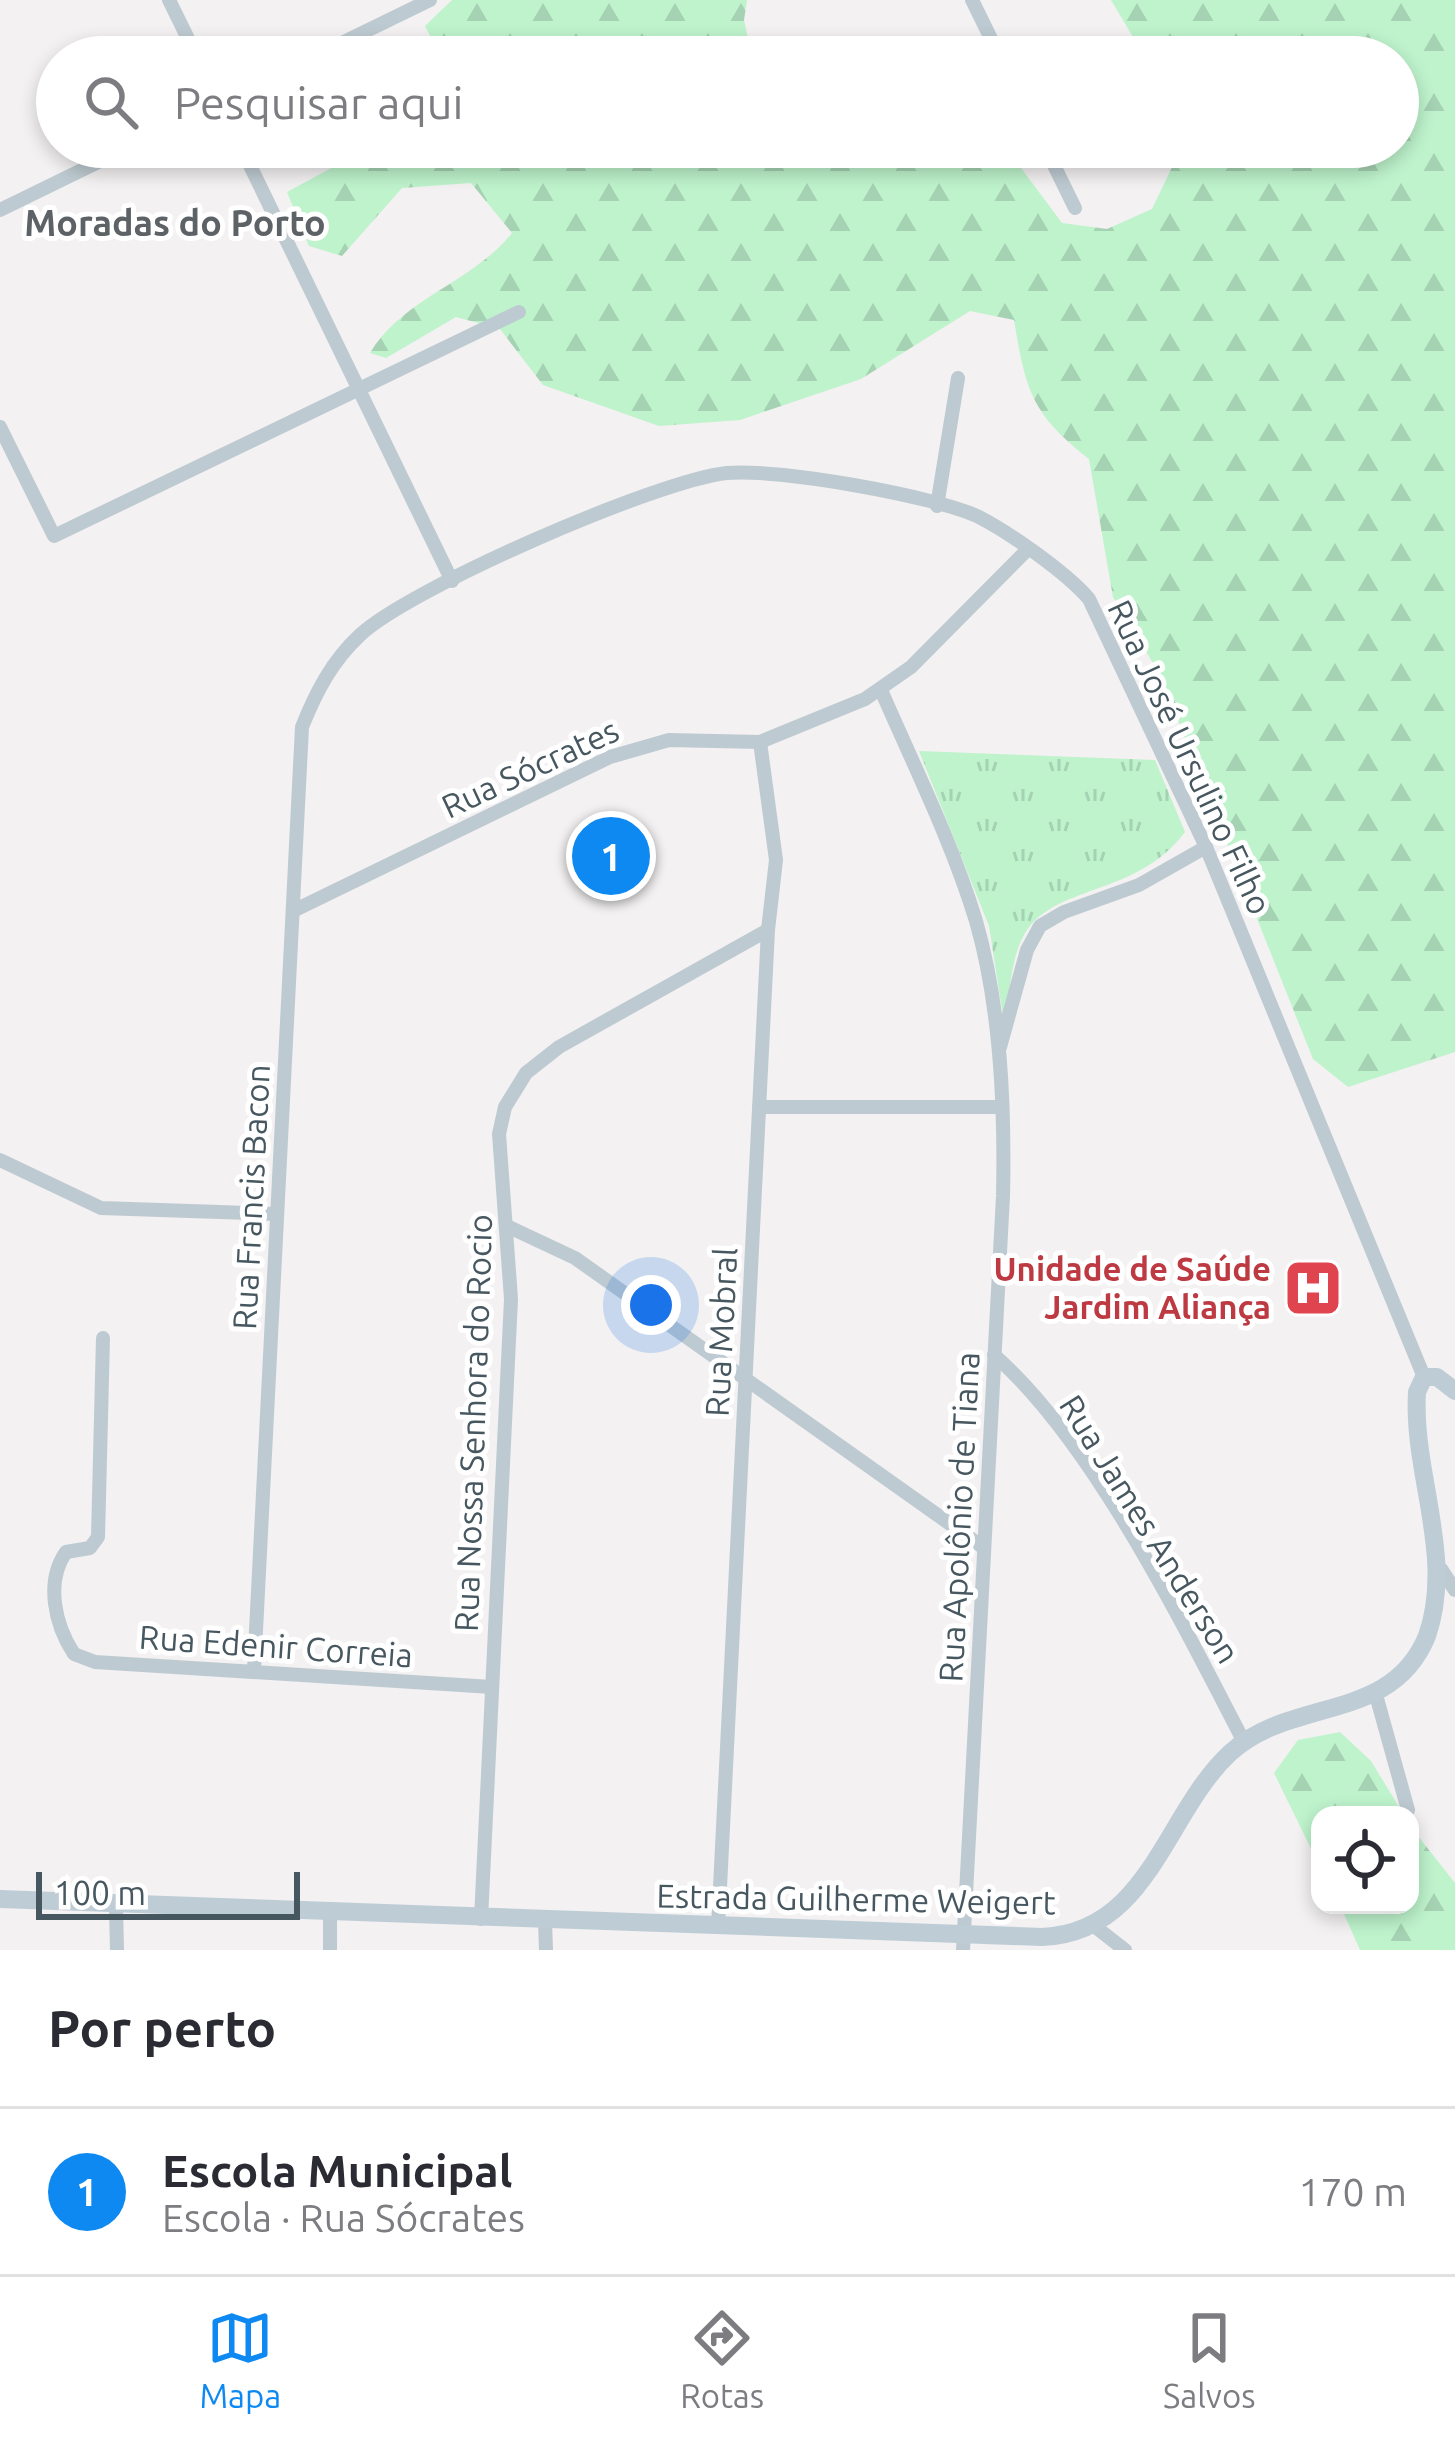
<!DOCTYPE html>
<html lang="pt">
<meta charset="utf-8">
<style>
body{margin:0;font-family:Ubuntu,sans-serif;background:#f2f2f3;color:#2b2b33}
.controls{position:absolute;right:36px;bottom:36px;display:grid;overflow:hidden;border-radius:24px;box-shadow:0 6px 18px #0003}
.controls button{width:108px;height:108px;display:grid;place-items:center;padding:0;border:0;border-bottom:3px solid #e1e1e2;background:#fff;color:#2b2b33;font:60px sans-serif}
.scale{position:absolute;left:36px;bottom:30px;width:264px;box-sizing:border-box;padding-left:12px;border:6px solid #475760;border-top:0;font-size:33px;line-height:42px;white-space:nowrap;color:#475760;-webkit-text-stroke:9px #fff;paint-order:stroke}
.you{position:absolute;left:651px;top:1305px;width:42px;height:42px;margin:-30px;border:9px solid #fff;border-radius:50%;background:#1a73e8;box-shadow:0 0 0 18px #1a73e833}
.badge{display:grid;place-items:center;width:78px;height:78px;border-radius:50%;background:#0d89f1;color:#fff;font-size:39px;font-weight:700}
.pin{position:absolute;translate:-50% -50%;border:6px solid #fff;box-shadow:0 3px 12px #0006}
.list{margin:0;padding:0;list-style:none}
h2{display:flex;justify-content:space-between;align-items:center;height:156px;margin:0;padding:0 48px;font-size:51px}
h2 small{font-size:39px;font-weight:400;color:#7c7c81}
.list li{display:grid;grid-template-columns:78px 1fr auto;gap:36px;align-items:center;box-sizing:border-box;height:168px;padding:0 48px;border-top:3px solid #e1e1e2}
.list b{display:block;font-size:45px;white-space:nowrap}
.list p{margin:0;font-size:39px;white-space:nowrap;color:#7c7c81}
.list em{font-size:39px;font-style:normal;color:#7c7c81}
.icon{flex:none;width:66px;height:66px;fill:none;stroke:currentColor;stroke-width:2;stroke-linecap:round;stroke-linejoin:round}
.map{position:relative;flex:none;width:1455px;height:1950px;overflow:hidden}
.search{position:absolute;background:#fff;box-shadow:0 6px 18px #0003;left:36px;right:36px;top:36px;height:132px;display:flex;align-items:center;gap:30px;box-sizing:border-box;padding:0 42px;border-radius:66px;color:#7c7c81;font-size:45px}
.sheet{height:324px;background:#fff}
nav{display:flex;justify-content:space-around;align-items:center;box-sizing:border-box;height:168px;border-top:3px solid #e1e1e2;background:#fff;font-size:33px;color:#7c7c81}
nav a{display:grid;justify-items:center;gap:6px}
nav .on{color:#0d89f1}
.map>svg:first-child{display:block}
.forest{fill:url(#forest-firs)}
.park{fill:url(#park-tufts)}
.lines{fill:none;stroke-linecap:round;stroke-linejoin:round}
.street{stroke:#becad1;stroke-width:14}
.secondary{stroke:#beccd6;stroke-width:18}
.labels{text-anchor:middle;stroke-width:10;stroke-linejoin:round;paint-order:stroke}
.street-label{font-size:33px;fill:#475760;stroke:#fff}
.health-label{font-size:33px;font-weight:bold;fill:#be3a42;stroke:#fff;text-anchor:end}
.neighbourhood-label{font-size:36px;font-weight:bold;fill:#5d6266;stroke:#fff}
</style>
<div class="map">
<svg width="1455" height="1950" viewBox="0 0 1455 1950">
<defs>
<pattern id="forest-firs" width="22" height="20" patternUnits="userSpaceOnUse" patternTransform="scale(3)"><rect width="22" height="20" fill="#bef3cc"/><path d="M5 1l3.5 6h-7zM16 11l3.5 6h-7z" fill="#a5d2b2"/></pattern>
<pattern id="park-tufts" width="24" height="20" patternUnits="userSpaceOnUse" patternTransform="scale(3)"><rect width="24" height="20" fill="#bef3cc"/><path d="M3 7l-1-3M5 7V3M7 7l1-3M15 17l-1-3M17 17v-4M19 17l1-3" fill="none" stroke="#a5d2b2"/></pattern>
</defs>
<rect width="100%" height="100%" fill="#f3f1f1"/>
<g class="forest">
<polygon points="452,0 747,0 744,20 752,57 441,57 425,26"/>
<path d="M1111,0H1455V1052L1348,1087L1313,1059L1159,673L1113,597L1089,459C1032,414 1026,392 1014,320L970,311L861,379L740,420L659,426L543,385L500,329L456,317L386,358L370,353C403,298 472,283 512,233L471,183L402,188L342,256L309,246L287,192L370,147H998L1012,156L1062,223L1107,229L1152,209L1174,163L1171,147H1398V57H1145Z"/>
<polygon points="1340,1732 1371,1761 1404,1815 1320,1815 1320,1867 1274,1773 1298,1740"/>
<polygon points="1410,1826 1455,1883 1455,1950 1360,1950 1340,1905 1410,1905"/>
</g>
<path class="park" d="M919,751L1155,760L1185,832C1137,897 1052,884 1024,935C1010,960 1012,989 1003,1016L989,926Z"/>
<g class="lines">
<g class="street">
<polyline points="169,0 197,57"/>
<polyline points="972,0 1000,57"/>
<polyline points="313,57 430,0"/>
<polyline points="241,147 452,581"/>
<polyline points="1045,147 1075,208"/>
<polyline points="0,210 129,147"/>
<polyline points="0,427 54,536 519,312"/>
<polyline points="937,506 958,378"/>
<path d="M881,690C914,766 952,842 976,921C1001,1008 1005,1106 1003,1196L963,1950"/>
<polyline points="293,911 610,757 669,740 760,742 865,699 911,667 1026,551"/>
<polyline points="1000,1047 1027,950 1040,926 1064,912 1139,885 1206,847"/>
<polyline points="759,1107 1001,1107"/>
<polyline points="0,1160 101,1208 277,1214"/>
<polyline points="509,1227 575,1258 984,1548"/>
<path d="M103,1338L98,1537L90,1548L66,1552C45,1582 55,1625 74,1654L95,1662L492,1687"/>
<path d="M994,1355C1093,1441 1183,1625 1244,1742"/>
<polyline points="1441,1569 1455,1590"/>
<path d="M254,1670L302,727C316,692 332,661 360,635C410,588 658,480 727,473C776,468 935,496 979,517C1010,533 1067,573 1089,599L1206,847L1424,1377"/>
<polyline points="1376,1695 1408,1810"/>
<polyline points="116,1907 117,1950"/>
<polyline points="330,1909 330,1950"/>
<polyline points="481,1919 511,1299 499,1134 505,1107 526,1073 559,1047 768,930"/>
<polyline points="545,1921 546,1950"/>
<polyline points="1093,1925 1125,1950"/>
<polyline points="718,1927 768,930 776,860 760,742"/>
</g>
<path class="secondary" d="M0,1899L1042,1937C1149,1933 1165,1813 1230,1753C1292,1696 1391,1724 1427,1636C1455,1555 1412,1474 1417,1392L1424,1377H1437L1455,1391"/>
</g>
<defs>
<g id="hospital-square" transform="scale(3)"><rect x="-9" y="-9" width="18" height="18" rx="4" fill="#e0444e" stroke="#fff"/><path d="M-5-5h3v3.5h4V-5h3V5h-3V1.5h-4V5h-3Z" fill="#fff"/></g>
</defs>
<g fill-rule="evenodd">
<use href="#hospital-square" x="1313" y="1288"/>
</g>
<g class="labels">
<g class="street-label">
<text transform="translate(1190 757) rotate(65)" y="12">Rua José Ursulino Filho</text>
<text transform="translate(530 768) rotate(-25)" y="12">Rua Sócrates</text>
<text transform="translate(251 1197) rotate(-87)" y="12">Rua Francis Bacon</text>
<text transform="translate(721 1332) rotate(-87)" y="12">Rua Mobral</text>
<text transform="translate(473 1423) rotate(-88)" y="12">Rua Nossa Senhora do Rocio</text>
<text transform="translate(959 1517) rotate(-87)" y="12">Rua Apolônio de Tiana</text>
<text transform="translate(1150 1529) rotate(58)" y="12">Rua James Anderson</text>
<text transform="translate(276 1646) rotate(4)" y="12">Rua Edenir Correia</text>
<text transform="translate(856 1899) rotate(1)" y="12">Estrada Guilherme Weigert</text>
</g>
<g class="health-label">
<text x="1271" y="1281">Unidade de Saúde<tspan x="1271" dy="38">Jardim Aliança</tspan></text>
</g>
<g class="neighbourhood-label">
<text x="175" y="236">Moradas do Porto</text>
</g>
</g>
</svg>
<div class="controls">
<button><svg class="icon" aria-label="locate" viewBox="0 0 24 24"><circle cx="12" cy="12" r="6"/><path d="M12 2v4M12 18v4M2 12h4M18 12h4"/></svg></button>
</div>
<div class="scale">100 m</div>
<div class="you"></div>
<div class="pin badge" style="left:611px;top:856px">1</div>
<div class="search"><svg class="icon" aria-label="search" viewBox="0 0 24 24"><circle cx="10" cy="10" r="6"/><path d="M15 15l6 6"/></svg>Pesquisar aqui</div>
</div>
<section class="sheet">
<h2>Por perto<small></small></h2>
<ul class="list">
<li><span class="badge">1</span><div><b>Escola Municipal</b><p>Escola · Rua Sócrates</p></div><em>170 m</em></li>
</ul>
</section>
<nav>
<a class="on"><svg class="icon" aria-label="map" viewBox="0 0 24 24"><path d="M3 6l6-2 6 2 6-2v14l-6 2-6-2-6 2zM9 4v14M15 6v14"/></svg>Mapa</a>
<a><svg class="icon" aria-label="directions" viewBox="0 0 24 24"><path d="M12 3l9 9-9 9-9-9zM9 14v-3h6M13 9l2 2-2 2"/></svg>Rotas</a>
<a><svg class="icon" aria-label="saved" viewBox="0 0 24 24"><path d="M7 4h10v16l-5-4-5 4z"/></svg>Salvos</a>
</nav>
